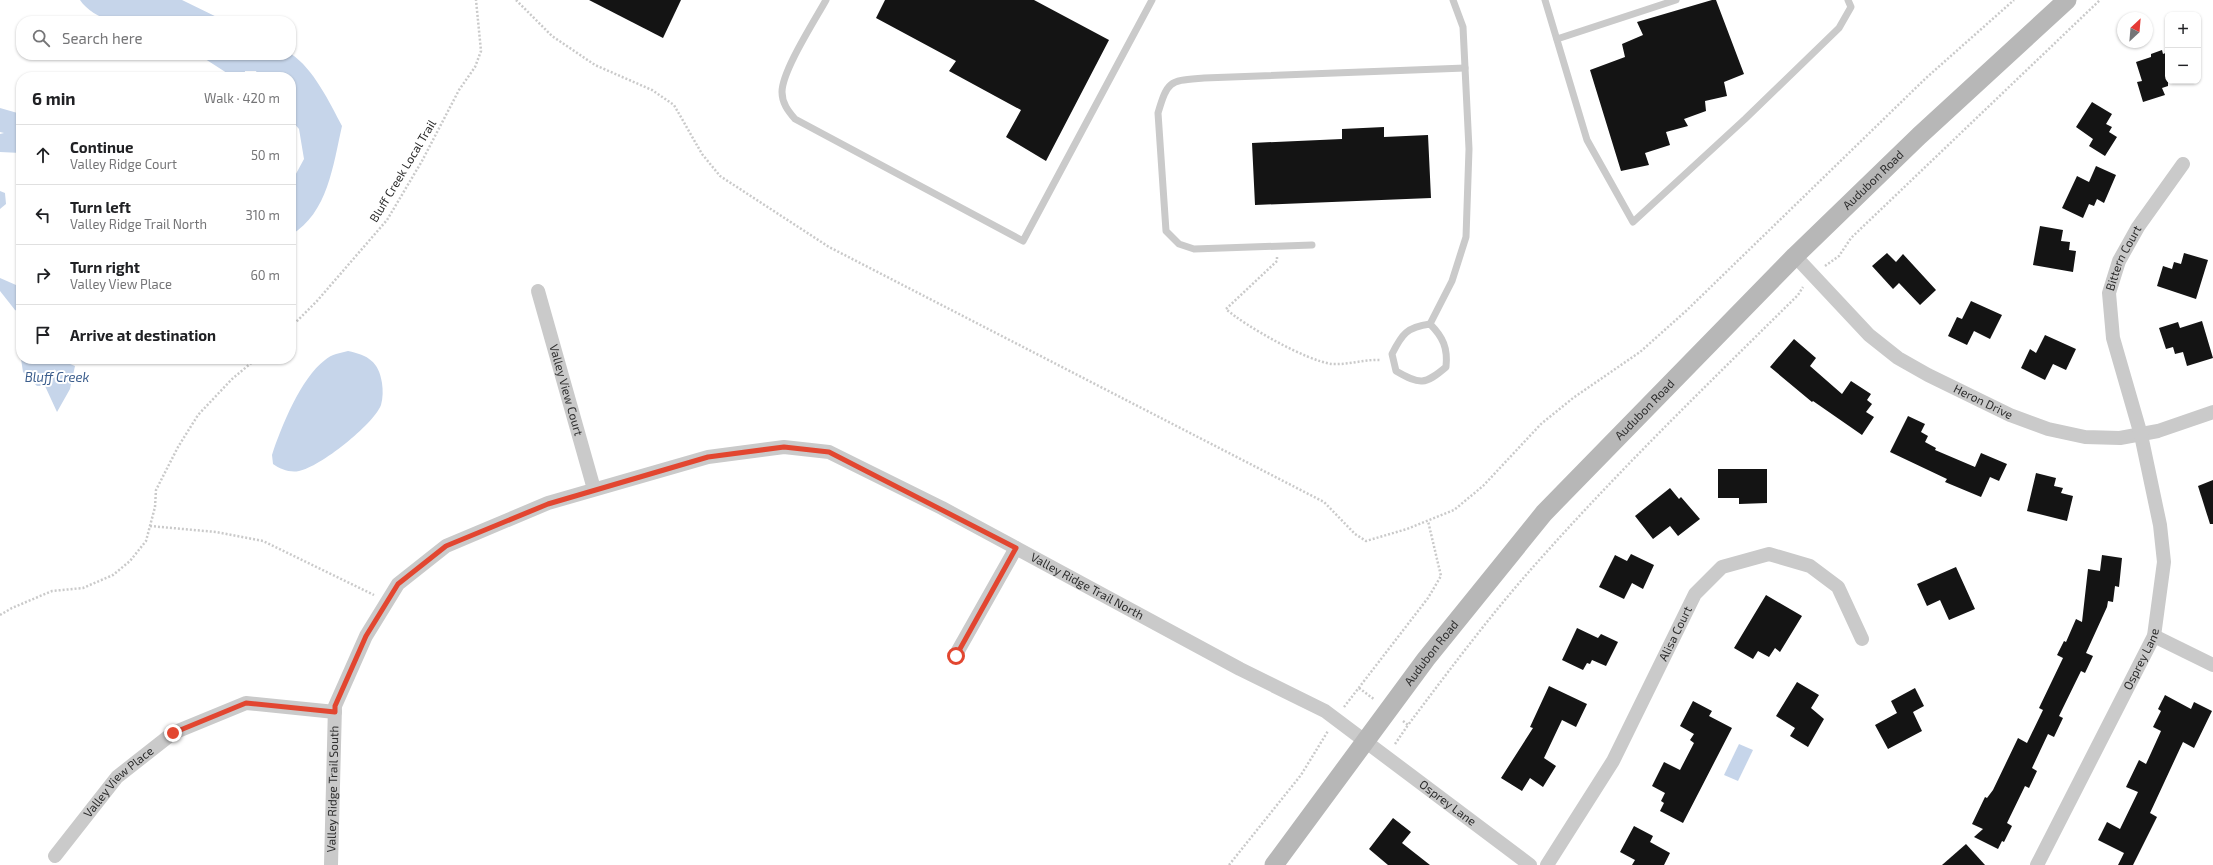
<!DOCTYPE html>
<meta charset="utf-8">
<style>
body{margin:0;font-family:"Exo 2",sans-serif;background:#f6f6f6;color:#202124}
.controls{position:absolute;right:12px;top:12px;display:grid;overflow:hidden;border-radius:8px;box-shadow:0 1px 3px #0004}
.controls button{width:36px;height:36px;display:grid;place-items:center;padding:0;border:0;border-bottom:1px solid #e0e0e0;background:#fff;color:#202124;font:20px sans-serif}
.compass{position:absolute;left:2117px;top:12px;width:36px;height:36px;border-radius:50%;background:#fff;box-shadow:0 1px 3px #0004;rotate:26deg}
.stop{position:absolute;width:12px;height:12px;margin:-9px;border:3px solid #e24630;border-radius:50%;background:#fff}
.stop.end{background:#e24630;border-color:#fff;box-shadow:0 1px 4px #0008}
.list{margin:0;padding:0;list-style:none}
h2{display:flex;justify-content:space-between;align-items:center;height:52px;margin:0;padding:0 16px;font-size:17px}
h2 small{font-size:13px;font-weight:400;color:#757577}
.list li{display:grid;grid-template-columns:26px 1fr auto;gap:12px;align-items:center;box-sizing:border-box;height:60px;padding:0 16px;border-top:1px solid #e0e0e0}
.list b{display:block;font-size:15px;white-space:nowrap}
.list p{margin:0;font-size:13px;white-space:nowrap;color:#757577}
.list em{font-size:13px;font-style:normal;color:#757577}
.icon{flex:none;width:22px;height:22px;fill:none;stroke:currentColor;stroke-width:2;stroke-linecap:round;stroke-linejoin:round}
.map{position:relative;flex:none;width:2213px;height:865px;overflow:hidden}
.search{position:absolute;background:#fff;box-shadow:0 1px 3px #0004;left:16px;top:16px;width:280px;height:44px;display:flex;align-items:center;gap:10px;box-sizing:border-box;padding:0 14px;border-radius:16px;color:#757577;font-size:15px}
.panel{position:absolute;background:#fff;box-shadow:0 1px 3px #0004;left:16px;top:72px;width:280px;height:292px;border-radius:16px}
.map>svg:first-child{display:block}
.water{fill:#c6d5ea}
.building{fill:#141414}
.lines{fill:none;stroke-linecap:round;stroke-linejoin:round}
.path{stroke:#cacaca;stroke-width:2.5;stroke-dasharray:2 2;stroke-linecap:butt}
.lane{stroke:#cacaca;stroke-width:7}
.street{stroke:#cacaca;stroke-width:14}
.secondary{stroke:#b7b7b7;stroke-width:19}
.route{stroke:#e24630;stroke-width:5}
.labels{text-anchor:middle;stroke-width:4;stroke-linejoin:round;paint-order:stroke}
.street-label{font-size:12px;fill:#2d2d2d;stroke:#fff}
.water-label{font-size:13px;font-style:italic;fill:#3c5e8d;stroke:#fff}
</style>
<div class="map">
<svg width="2213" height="865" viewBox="0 0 2213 865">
<rect width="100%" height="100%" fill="#fff"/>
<g class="water">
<path d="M80,0H182L225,21H135C126,17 121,20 112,20C100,19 86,9 80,0Z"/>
<path d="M291,54C313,68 330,103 342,126C333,165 328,213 291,235V183L304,159L299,129L291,120V77H259L256,71H245L244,77L230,75L199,55Z"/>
<polygon points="0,108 21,114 21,153 0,152 0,134 4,133 0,132"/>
<polygon points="0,191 5,193 6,204 0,209"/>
<polygon points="0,278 16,285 21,291 21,313 15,310 0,291"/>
<path d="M348,351C368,355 379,362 382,383C383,390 383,398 381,405C373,425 320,467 299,471C290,473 280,469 273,464L272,455C281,427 301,378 325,360C332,354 340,353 348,351Z"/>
<polygon points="21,359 58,359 75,366 70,389 57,412 45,386 37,386 23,372"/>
<polygon points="1739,744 1753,750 1738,781 1724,775"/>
</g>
<g class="building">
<polygon points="589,0 681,0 663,38"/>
<polygon points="885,0 1034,0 1109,40 1046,161 1006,137 1021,110 949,71 956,61 876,18"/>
<polygon points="1712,0 1716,0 1744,74 1724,82 1727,96 1705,101 1706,111 1684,119 1688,126 1666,132 1670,145 1645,153 1649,165 1621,171 1590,70 1625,57 1622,44 1643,35 1637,22"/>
<polygon points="2162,50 2163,54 2168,52 2168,86 2162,88 2165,95 2143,102 2137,82 2142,81 2136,62 2151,57 2151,54"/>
<polygon points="2092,102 2112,114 2106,124 2112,127 2109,132 2117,137 2105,156 2089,146 2093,139 2076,127"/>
<polygon points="1384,127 1384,137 1428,135 1431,198 1255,205 1252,143 1342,139 1342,129"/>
<polygon points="2096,166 2116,175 2104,203 2097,199 2094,206 2089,204 2083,218 2062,208 2077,176 2089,182"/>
<polygon points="2040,226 2063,230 2061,241 2070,242 2069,250 2076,251 2073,272 2033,265"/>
<polygon points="1887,253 1896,262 1903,254 1936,290 1920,305 1899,283 1893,289 1872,266"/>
<polygon points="2184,253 2208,260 2196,299 2157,286 2163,266 2172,269 2174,262 2181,264"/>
<polygon points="1971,301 2002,315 1990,339 1974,331 1967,345 1948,336 1957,317 1962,319"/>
<polygon points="2202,321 2213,358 2187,366 2183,352 2175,354 2173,347 2166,349 2159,328 2178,322 2180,328"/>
<polygon points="2045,335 2076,349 2066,370 2053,364 2045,380 2021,368 2030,349 2036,353"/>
<polygon points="1794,339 1816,358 1810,366 1842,394 1851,381 1871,394 1867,400 1872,404 1866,412 1874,417 1862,435 1813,401 1812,402 1770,367"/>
<polygon points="1908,416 1925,424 1921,432 1928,436 1925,442 1936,448 1935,450 1975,467 1981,453 2007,464 1999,481 1990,477 1981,497 1945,482 1947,479 1890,452"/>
<polygon points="1718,469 1767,469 1767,503 1739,504 1739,498 1718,498"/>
<polygon points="2036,473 2056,478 2054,486 2063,488 2061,493 2073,496 2067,521 2027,511"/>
<polygon points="2213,480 2213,524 2210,524 2198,486"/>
<polygon points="1670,488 1679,499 1681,497 1700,519 1678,536 1670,526 1653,539 1635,516"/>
<polygon points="1631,554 1654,565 1643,589 1632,583 1624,599 1599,587 1615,555 1627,561"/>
<polygon points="2102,555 2122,558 2119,587 2115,586 2113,602 2108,601 2107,607 2086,653 2093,656 2085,673 2081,671 2059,716 2063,718 2054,737 2048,734 2032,768 2037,771 2029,788 2025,786 2007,823 2012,826 2004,842 2002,841 1998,849 1974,837 1983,829 1972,824 1985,797 1987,798 1993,790 2018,738 2027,743 2043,710 2039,708 2063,658 2057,655 2064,641 2066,642 2076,619 2082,622 2088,569 2100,571"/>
<polygon points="1956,567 1975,609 1949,620 1940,600 1927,606 1917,584"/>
<polygon points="1766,595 1802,616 1780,652 1775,648 1769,657 1758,651 1753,659 1734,648"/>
<polygon points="1577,628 1598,638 1601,634 1618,642 1606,666 1592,660 1590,664 1587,663 1583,670 1562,660"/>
<polygon points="1797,682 1819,695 1811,708 1824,719 1808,747 1790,736 1795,728 1776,716"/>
<polygon points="1549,686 1587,704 1576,727 1562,720 1544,758 1556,766 1543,787 1530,778 1522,791 1501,778 1533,728 1530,727"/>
<polygon points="1915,688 1924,706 1913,712 1922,731 1888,749 1875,725 1897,713 1891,701"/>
<polygon points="2165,695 2191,709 2194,702 2212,711 2194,748 2183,742 2150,813 2157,817 2133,865 2118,865 2124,853 2098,840 2107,822 2120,829 2138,792 2126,787 2139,760 2146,764 2161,731 2153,727 2161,711 2158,709"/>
<polygon points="1693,701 1712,711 1709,716 1732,728 1683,823 1660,811 1664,803 1661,801 1665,793 1652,786 1664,762 1680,770 1694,743 1690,740 1694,734 1680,726"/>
<polygon points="1393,818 1411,832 1402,843 1430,865 1388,865 1369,849"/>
<polygon points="1634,826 1653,836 1650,842 1670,853 1664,865 1632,865 1635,860 1620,852"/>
<polygon points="1966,844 1985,865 1942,865"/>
</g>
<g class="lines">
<g class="path">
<polyline points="516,0 552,36 595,65 652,90 674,105 702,154 720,176 829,247 1324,502 1355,534 1366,541 1407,529 1454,510 1483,486 1541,424 1573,398 1640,352 1686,311 1926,78 2014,0"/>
<path d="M1277,257V261L1226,309C1245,326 1307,361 1332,364C1349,365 1365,359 1381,360"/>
<polyline points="1825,266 1839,256 1851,238 2100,0"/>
<polyline points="291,327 317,301 387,220 422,161 459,90 475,67 481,51 476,0"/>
<polyline points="150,526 216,532 263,541 374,595"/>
<polyline points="0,615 12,608 52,591 83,588 113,575 130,561 146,541 155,507 156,490 178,447 198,415 232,379 256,359"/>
<polyline points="1359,688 1375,700"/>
<polyline points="1344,707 1428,598 1441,576 1428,521"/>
<path d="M1403,721L1408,725C1451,668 1494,610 1542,557C1623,466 1711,381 1798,295L1803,287"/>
<polyline points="1395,744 1408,725"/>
<polyline points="1229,865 1301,775 1328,731"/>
</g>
<g class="lane">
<path d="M826,0C815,20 782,71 782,92C782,103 788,111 795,119L1023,241L1152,0"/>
<polyline points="1545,0 1587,140 1633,222 1745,119 1839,28 1851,7 1848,0"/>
<polyline points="1557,39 1676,0"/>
<path d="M1312,245L1194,249L1179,244L1166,231L1158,113C1168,79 1170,81 1204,78L1465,68"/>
<polyline points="1430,324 1452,281 1466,237 1469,149 1463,27 1453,0"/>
<path d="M1430,324C1443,337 1448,348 1446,367C1425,385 1420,385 1396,371L1392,354C1402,334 1407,327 1430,324Z"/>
</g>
<g class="street">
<path id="s1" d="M1795,256L1869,335L1898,358L1928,375L2010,415L2048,429L2085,437L2120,438L2158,431L2213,412"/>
<path id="s2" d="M538,291L594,489"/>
<polyline points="2154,636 2213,665"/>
<polyline points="955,656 1016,548"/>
<path id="s3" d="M55,856L117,777L173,733L246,703L335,712"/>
<path id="s4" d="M331,865L335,706L366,636L398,584L446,546L548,503L708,457L784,447L829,452L942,508L1240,669L1325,711L1530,865"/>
<path id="s5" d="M1547,865L1613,761L1695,594L1722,567L1769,554L1810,566L1838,587L1862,639"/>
<path id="s6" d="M2037,865L2154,636L2164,562L2160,525L2141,435L2113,338L2109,293L2119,261L2138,227L2183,164"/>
</g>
<path class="secondary" id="s7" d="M1274,865L1426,659L1544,513L1795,256L1919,136L2067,0"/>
</g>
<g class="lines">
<polyline class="route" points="173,733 246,703 335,712 335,706 366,636 398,584 446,546 548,504 708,457 784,447 829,452 1016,548 956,656"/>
</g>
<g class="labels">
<g class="street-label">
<text transform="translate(403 171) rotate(-59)" y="4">Bluff Creek Local Trail</text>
<text dy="4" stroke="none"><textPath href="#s7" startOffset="912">Audubon Road</textPath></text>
<text dy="4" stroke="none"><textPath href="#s6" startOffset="645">Bittern Court</textPath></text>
<text dy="4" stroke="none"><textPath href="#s2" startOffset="103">Valley View Court</textPath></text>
<text dy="4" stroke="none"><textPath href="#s1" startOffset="241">Heron Drive</textPath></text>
<text dy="4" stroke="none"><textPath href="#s7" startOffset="588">Audubon Road</textPath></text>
<text dy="4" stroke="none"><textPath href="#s4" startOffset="1048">Valley Ridge Trail North</textPath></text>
<text dy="4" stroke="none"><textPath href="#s5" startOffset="265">Alisa Court</textPath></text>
<text dy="4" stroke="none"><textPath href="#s7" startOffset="264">Audubon Road</textPath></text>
<text dy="4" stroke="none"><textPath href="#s6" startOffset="231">Osprey Lane</textPath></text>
<text dy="4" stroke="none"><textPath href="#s3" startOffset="98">Valley View Place</textPath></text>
<text dy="4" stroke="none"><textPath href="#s4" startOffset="76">Valley Ridge Trail South</textPath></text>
<text dy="4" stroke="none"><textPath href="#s4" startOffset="1470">Osprey Lane</textPath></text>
</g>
<g class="water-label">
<text x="57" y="382">Bluff Creek</text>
</g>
</g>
</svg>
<div class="controls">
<button>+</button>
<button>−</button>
</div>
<svg class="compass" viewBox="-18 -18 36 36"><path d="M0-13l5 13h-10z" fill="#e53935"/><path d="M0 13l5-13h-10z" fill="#757577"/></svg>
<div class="stop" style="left:956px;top:656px"></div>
<div class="stop end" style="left:173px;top:733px"></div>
<div class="search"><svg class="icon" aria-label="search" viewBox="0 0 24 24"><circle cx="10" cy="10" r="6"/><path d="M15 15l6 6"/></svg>Search here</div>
<section class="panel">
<h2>6 min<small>Walk · 420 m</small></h2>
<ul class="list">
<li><svg class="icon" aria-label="ahead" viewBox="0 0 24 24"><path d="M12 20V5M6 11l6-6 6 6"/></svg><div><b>Continue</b><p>Valley Ridge Court</p></div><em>50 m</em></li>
<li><svg class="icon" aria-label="left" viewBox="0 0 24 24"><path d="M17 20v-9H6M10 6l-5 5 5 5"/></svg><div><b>Turn left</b><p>Valley Ridge Trail North</p></div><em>310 m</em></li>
<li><svg class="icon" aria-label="right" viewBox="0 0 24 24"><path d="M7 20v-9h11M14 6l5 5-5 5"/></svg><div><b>Turn right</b><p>Valley View Place</p></div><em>60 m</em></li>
<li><svg class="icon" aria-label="arrive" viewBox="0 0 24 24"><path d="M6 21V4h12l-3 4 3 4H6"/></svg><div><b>Arrive at destination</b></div></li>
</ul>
</section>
</div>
